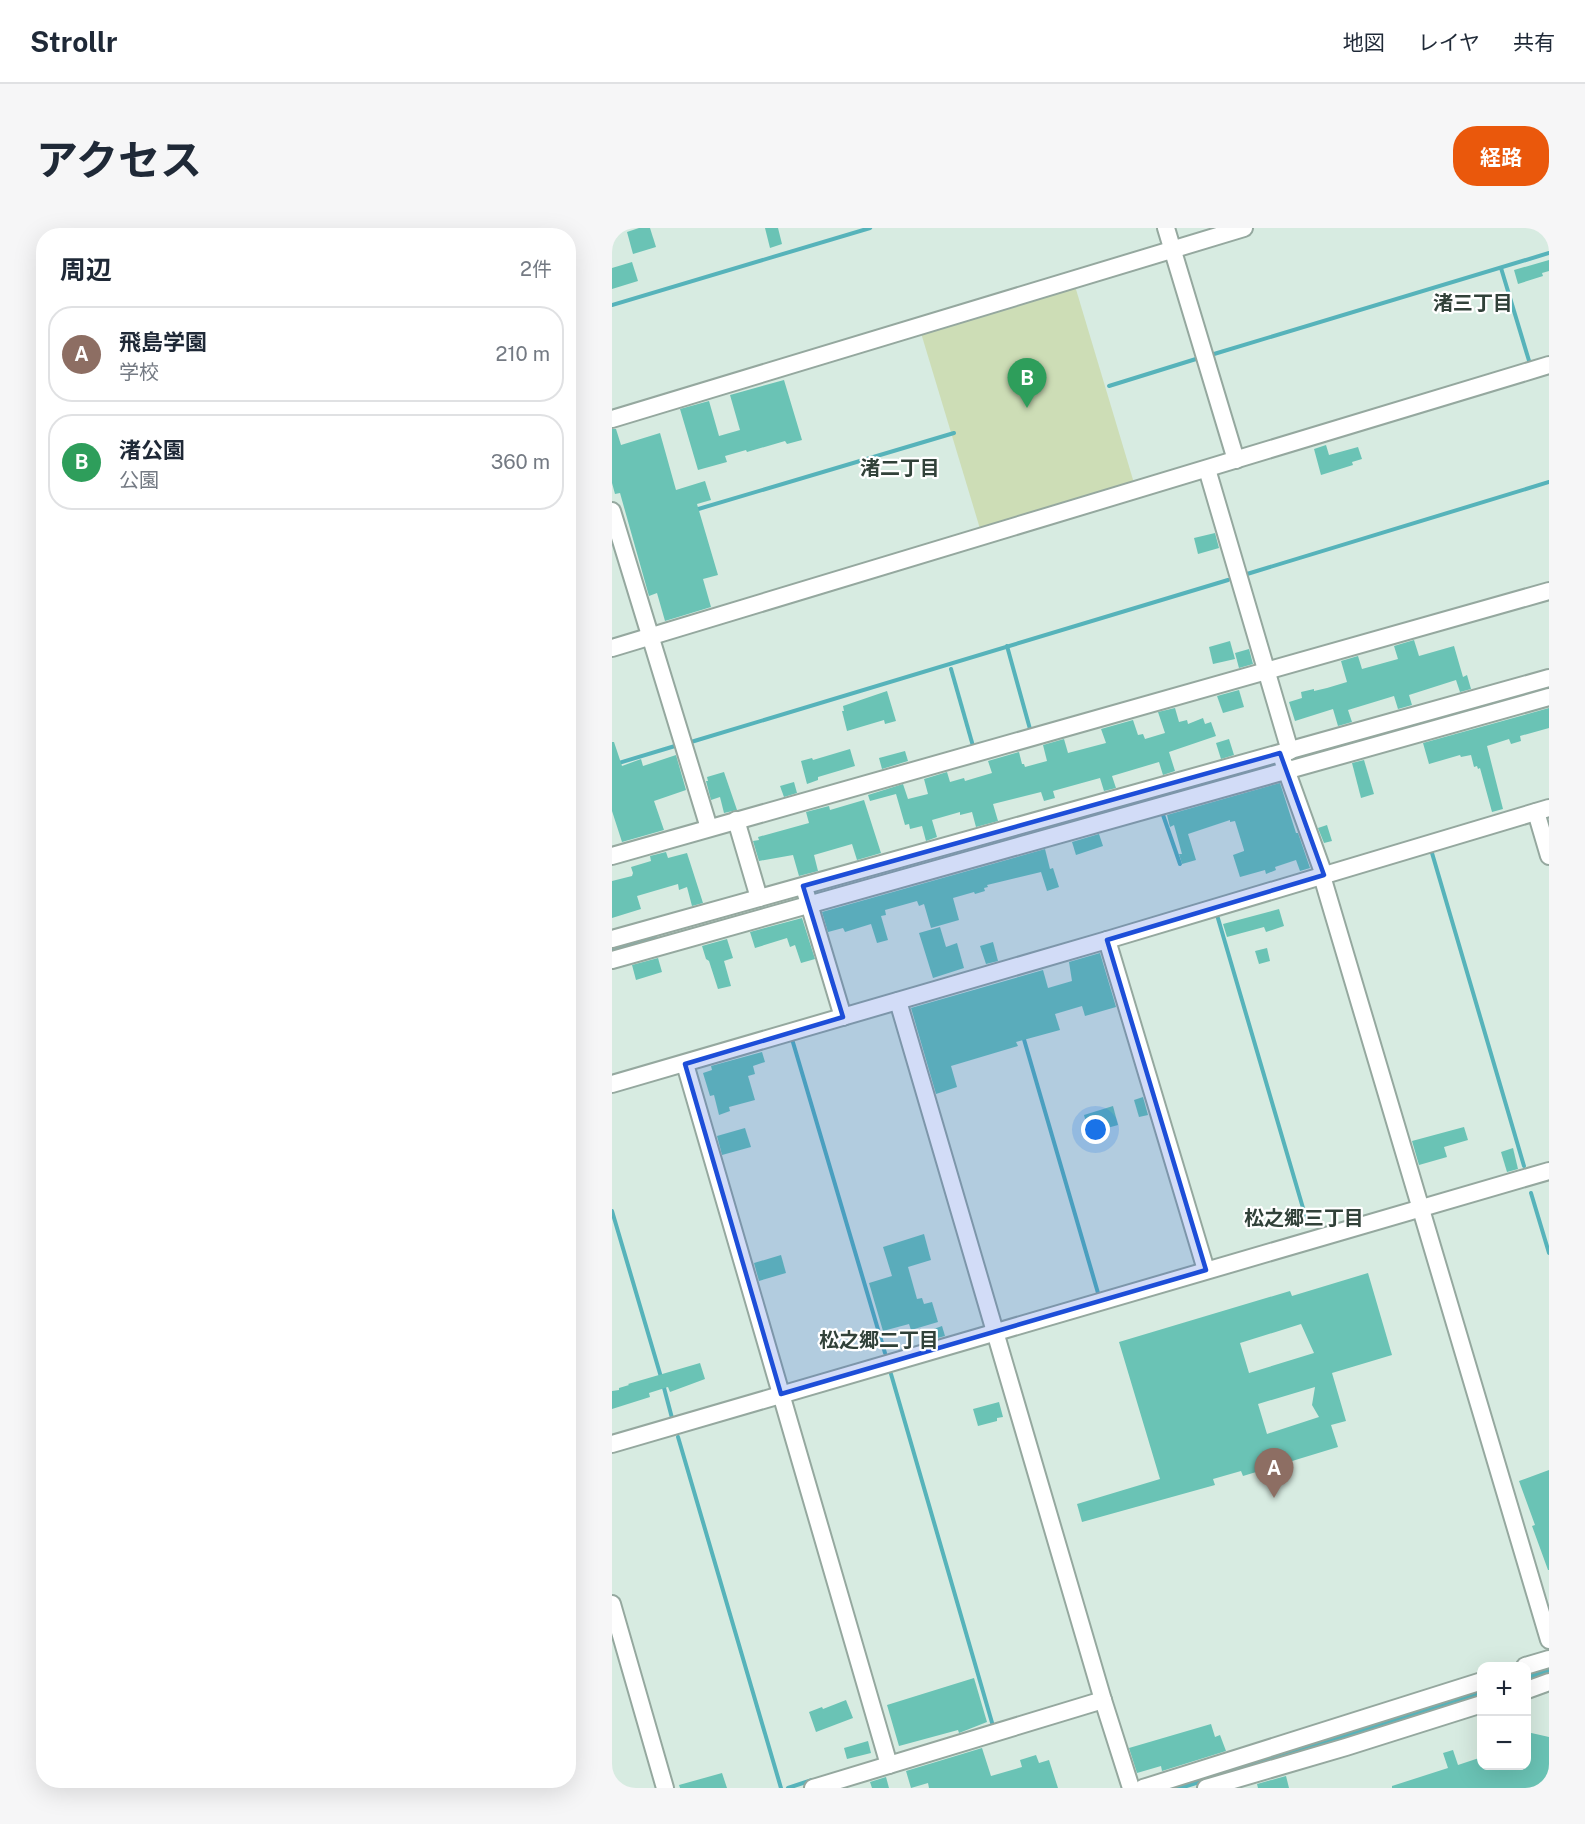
<!DOCTYPE html>
<html lang="ja">
<meta charset="utf-8">
<style>
body{margin:0;font-family:"Public Sans","Noto Sans JP",sans-serif;background:#f6f6f7;color:#1f2937}
.controls{position:absolute;right:18px;bottom:18px;display:grid;overflow:hidden;border-radius:12px;box-shadow:0 6px 24px #0002}
.controls button{width:54px;height:54px;display:grid;place-items:center;padding:0;border:0;border-bottom:2px solid #e0e1e3;background:#fff;color:#1f2937;font:30px sans-serif}
.you{position:absolute;left:484px;top:902px;width:21px;height:21px;margin:-15px;border:4px solid #fff;border-radius:50%;background:#1a73e8;box-shadow:0 0 0 9px #1a73e833}
.badge{display:grid;place-items:center;width:39px;height:39px;border-radius:50%;background:#ea580c;color:#fff;font-size:20px;font-weight:700}
.pin{position:absolute;translate:-50% -50px;filter:drop-shadow(0 2px 3px #0008)}
.pin::after{content:'';position:absolute;top:32px;width:21px;height:18px;background:inherit;clip-path:polygon(0 0,100% 0,50% 100%)}
.list{margin:0;padding:0;list-style:none}
h2{display:flex;justify-content:space-between;align-items:center;height:78px;margin:0;padding:0 24px;font-size:26px}
h2 small{font-size:20px;font-weight:400;color:#747a83}
.list li{display:grid;grid-template-columns:39px 1fr auto;gap:18px;align-items:center;box-sizing:border-box;height:96px;margin:0 12px 12px;padding:0 12px;border:2px solid #e0e1e3;border-radius:24px}
.list b{display:block;font-size:22px;white-space:nowrap}
.list p{margin:0;font-size:20px;white-space:nowrap;color:#747a83}
.list em{font-size:20px;font-style:normal;color:#747a83}
.map{position:relative;flex:none;width:937px;height:1560px;overflow:hidden;border-radius:24px}
header{display:flex;align-items:center;gap:36px;box-sizing:border-box;height:84px;padding:0 30px;background:#fff;border-bottom:2px solid #e0e1e3}
header strong{font-size:28px}
nav{display:flex;gap:33px;margin-inline-start:auto;font-size:21px}
.intro{display:flex;align-items:center;justify-content:space-between;box-sizing:border-box;height:144px;padding:0 36px}
h1{margin:0;font-size:42px}
.button{padding:15px 27px;border-radius:24px;background:#ea580c;color:#fff;font-size:21px;font-weight:700}
main{display:flex;gap:36px;padding:0 36px}
aside{flex:1;background:#fff;border-radius:24px;box-shadow:0 6px 24px #0002}
.map>svg:first-child{display:block}
.green{fill:#cdddb6}
.water{fill:#56b3ba}
.lines{fill:none;stroke-linecap:round;stroke-linejoin:round}
.stream{stroke:#56b3ba;stroke-width:4}
.building{fill:#6ac3b5;fill-rule:evenodd}
.minor-casing{stroke:#95a89f;stroke-width:20}
.minor{stroke:#fff;stroke-width:16}
.marked{fill:#1d4ed8;fill-opacity:0.2;stroke:#1d4ed8;stroke-width:4.5;stroke-linejoin:round}
.labels{text-anchor:middle;stroke-width:4.5;stroke-linejoin:round;paint-order:stroke}
.neighbourhood-label{font-size:20px;font-weight:bold;fill:#314139;stroke:#fff}
</style>
<header>
<strong>Strollr</strong>
<nav><a>地図</a><a>レイヤ</a><a>共有</a></nav>
</header>
<div class="intro"><h1>アクセス</h1><a class="button">経路</a></div>
<main>
<aside>
<h2>周辺<small>2件</small></h2>
<ul class="list">
<li><span class="badge" style="background:#8d6e63">A</span><div><b>飛島学園</b><p>学校</p></div><em>210 m</em></li>
<li><span class="badge" style="background:#2e9e5b">B</span><div><b>渚公園</b><p>公園</p></div><em>360 m</em></li>
</ul>
</aside>
<div class="map">
<svg width="937" height="1560" viewBox="0 0 937 1560">
<rect width="100%" height="100%" fill="#d7ebe1"/>
<polygon class="green" points="463,58 522,255 369,304 309,105"/>
<g class="water">
<polygon points="937,1439 937,1447 915,1454 915,1446"/>
<polygon points="869,1460 869,1468 575,1560 552,1560"/>
</g>
<g class="lines">
<g class="stream">
<polyline points="889,40 918,136"/>
<polyline points="0,77 258,0"/>
<polyline points="602,126 937,25"/>
<polyline points="497,158 584,131"/>
<polyline points="83,282 342,205"/>
<polyline points="635,346 937,254"/>
<polyline points="395,418 418,501"/>
<polyline points="339,441 361,518"/>
<polyline points="79,514 616,352"/>
<polyline points="0,537 63,518"/>
<polyline points="550,584 568,636"/>
<polyline points="820,625 912,938"/>
<polyline points="605,687 696,997"/>
<polyline points="0,723 43,711"/>
<polyline points="411,808 486,1065"/>
<polyline points="180,811 273,1125"/>
<polyline points="919,965 937,1025"/>
<polyline points="0,983 49,1149"/>
<polyline points="279,1146 381,1498"/>
<polyline points="51,1156 60,1190"/>
<polyline points="66,1209 169,1560"/>
<polyline points="176,1560 200,1552"/>
</g>
</g>
<g class="building">
<polygon points="27,0 38,0 44,19 21,26 15,4"/>
<polygon points="153,0 166,0 170,16 158,20"/>
<polygon points="937,32 937,43 930,45 931,48 906,56 902,42"/>
<polygon points="20,34 26,53 0,61 0,40"/>
<polygon points="172,152 190,212 175,216 173,213 135,224 134,222 113,228 115,234 86,242 68,181 97,173 107,208 128,202 118,167"/>
<polygon points="0,201 4,201 9,217 48,205 64,262 93,253 99,272 85,276 106,347 91,351 99,379 53,393 45,365 37,368 8,265 3,266 0,255"/>
<polygon points="714,217 717,227 746,219 750,231 740,234 741,237 709,247 702,221"/>
<polygon points="603,305 607,320 586,326 582,310"/>
<polygon points="802,412 807,428 842,418 851,449 855,447 859,461 848,464 844,452 797,467 800,477 786,481 782,468 736,482 740,494 726,498 721,481 683,493 677,474 690,470 689,464 702,461 702,463 715,460 735,454 729,433 746,428 750,441 786,431 782,418"/>
<polygon points="618,413 623,431 601,436 597,419"/>
<polygon points="637,421 641,436 627,440 623,425"/>
<polygon points="627,462 632,479 611,485 605,468"/>
<polygon points="275,463 284,493 273,496 272,492 235,503 230,483 232,483 231,478"/>
<polygon points="563,480 567,494 575,492 576,496 591,490 593,496 599,494 604,508 557,524 563,543 551,547 547,534 500,548 504,560 492,563 488,550 441,563 443,570 432,573 429,564 381,576 386,593 364,599 360,584 348,587 348,584 320,592 325,609 314,613 310,598 298,601 297,596 293,597 284,566 258,573 256,567 291,556 296,571 316,566 312,551 335,544 338,554 352,550 353,553 380,545 376,533 407,524 410,536 412,536 413,539 435,533 431,517 452,511 456,525 494,515 489,501 521,492 526,507 531,506 533,511 553,505 546,484"/>
<polygon points="937,480 937,500 908,508 909,513 899,516 897,511 875,518 891,581 880,584 868,540 866,541 865,538 862,539 859,527 849,529 848,527 817,536 811,515"/>
<polygon points="617,511 622,527 609,531 604,515"/>
<polygon points="0,514 2,514 10,538 29,531 31,538 64,527 74,562 42,573 52,602 10,614 0,583"/>
<polygon points="238,521 243,538 206,549 206,552 195,556 189,533 200,530 201,532"/>
<polygon points="293,523 296,533 270,541 267,530"/>
<polygon points="752,532 762,566 749,570 740,535"/>
<polygon points="112,544 125,582 112,585 108,569 99,572 94,553 96,553 95,549"/>
<polygon points="182,554 185,565 172,569 168,558"/>
<polygon points="668,555 684,605 686,605 698,640 688,643 684,632 663,639 664,642 654,646 653,642 628,649 621,627 632,623 632,622 623,593 618,594 618,592 576,606 584,632 570,636 567,626 570,626 562,597 558,599 555,587"/>
<polygon points="252,572 269,625 245,632 240,616 202,627 206,643 187,648 181,627 147,633 141,613 147,612 146,609 197,595 194,584 217,578 218,582"/>
<polygon points="715,597 720,613 712,615 706,600"/>
<polygon points="487,606 491,618 464,627 460,614"/>
<polygon points="433,621 438,641 441,640 447,659 435,663 429,644 375,657 376,659 372,660 373,663 363,666 362,664 341,670 347,692 319,700 312,676 307,678 305,673 273,682 274,687 269,688 276,712 265,715 259,696 233,704 231,700 216,704 210,684"/>
<polygon points="54,624 56,630 75,625 91,675 80,678 75,659 67,662 66,656 25,668 29,681 0,690 0,653 20,648 21,645 19,639 39,633 38,628"/>
<polygon points="667,681 672,698 654,704 652,699 615,709 611,696"/>
<polygon points="190,690 203,731 189,735 183,717 178,719 175,710 143,720 138,704"/>
<polygon points="328,699 334,719 345,715 352,740 321,750 307,705"/>
<polygon points="115,711 121,730 112,733 119,758 106,761 97,733 94,731 90,718"/>
<polygon points="381,714 386,733 374,736 368,718"/>
<polygon points="655,720 658,733 647,736 643,723"/>
<polygon points="488,725 504,779 473,788 470,778 443,786 448,802 404,814 406,818 339,838 345,859 324,866 299,780 431,742 436,760 460,753 457,734"/>
<polygon points="46,730 50,744 24,752 20,737"/>
<polygon points="150,824 153,834 141,838 143,846 136,848 143,872 117,879 118,883 107,887 102,867 98,868 91,845 100,842 99,838"/>
<polygon points="531,869 536,887 527,889 522,872"/>
<polygon points="501,878 506,897 477,905 472,887"/>
<polygon points="852,899 856,912 832,919 835,929 807,937 800,913"/>
<polygon points="133,900 139,919 110,927 105,908"/>
<polygon points="901,920 906,941 895,944 889,924"/>
<polygon points="312,1006 319,1032 296,1039 305,1071 310,1070 312,1076 320,1074 326,1094 299,1102 297,1096 271,1103 257,1055 280,1048 271,1019"/>
<polygon points="169,1027 174,1045 147,1053 142,1035"/>
<path d="M756,1045L780,1127L720,1145L734,1193L719,1197L726,1219L631,1248L629,1243L601,1251L603,1257L470,1294L465,1276L548,1251L507,1114L678,1063L680,1068ZM689,1096L702,1125L637,1145L628,1115ZM703,1159L700,1177L707,1189L655,1206L646,1176Z"/>
<polygon points="330,1098 333,1108 322,1111 319,1102"/>
<polygon points="88,1135 93,1151 58,1164 56,1159 37,1165 38,1169 0,1181 0,1163 7,1162 7,1160 17,1157 16,1156"/>
<polygon points="387,1174 391,1189 385,1190 385,1193 366,1198 361,1181"/>
<polygon points="937,1242 937,1342 936,1342 920,1298 923,1297 907,1253"/>
<polygon points="362,1450 375,1494 347,1505 346,1502 287,1518 275,1477"/>
<polygon points="234,1472 241,1490 204,1504 197,1484 210,1479 211,1481"/>
<polygon points="599,1496 603,1509 608,1507 614,1523 550,1543 549,1538 525,1545 517,1520"/>
<polygon points="915,1504 937,1509 937,1560 780,1560 780,1558 836,1540 831,1525 841,1522 846,1537 870,1529 870,1538 915,1538"/>
<polygon points="256,1513 259,1525 235,1531 232,1520"/>
<polygon points="370,1520 379,1548 410,1539 408,1532 424,1527 427,1535 437,1532 446,1560 317,1560 316,1555 299,1560 294,1543"/>
<polygon points="110,1545 115,1560 68,1560 67,1557"/>
<polygon points="674,1548 677,1560 646,1560 645,1556"/>
<polygon points="274,1549 277,1560 260,1560 258,1554"/>
</g>
<g class="lines">
<g class="minor-casing">
<g id="minor">
<polyline points="554,0 624,232"/>
<polyline points="0,191 632,0"/>
<polyline points="595,241 678,523"/>
<polyline points="0,283 97,600"/>
<polyline points="0,420 937,137"/>
<polyline points="671,533 712,647"/>
<polyline points="924,584 937,628"/>
<polyline points="124,592 147,670"/>
<polyline points="0,628 937,363"/>
<polyline points="710,648 937,1412"/>
<polyline points="194,666 231,789"/>
<polyline points="0,711 937,450"/>
<polyline points="495,712 594,1042"/>
<polyline points="0,732 937,469"/>
<polyline points="286,773 491,1472 519,1560"/>
<polyline points="73,836 277,1537"/>
<polyline points="0,856 495,712 937,580"/>
<polyline points="0,1216 937,943"/>
<polyline points="0,1376 53,1560"/>
<polyline points="913,1438 937,1431"/>
<polyline points="915,1462 937,1454"/>
<polyline points="201,1560 491,1472"/>
<polyline points="531,1560 870,1453"/>
<polyline points="594,1560 734,1519 870,1476"/>
</g>
</g>
<use href="#minor" class="minor"/>
</g>
<path class="marked" d="M668,525L712,647L495,712L594,1042L169,1166L73,836L231,789L191,658Z"/>
<g class="labels">
<g class="neighbourhood-label">
<text x="861" y="82">渚三丁目</text>
<text x="288" y="247">渚二丁目</text>
<text x="692" y="997">松之郷三丁目</text>
<text x="267" y="1119">松之郷二丁目</text>
</g>
</g>
</svg>
<div class="controls">
<button>+</button>
<button>−</button>
</div>
<div class="you"></div>
<div class="pin badge" style="left:662px;top:1270px;background:#8d6e63">A</div>
<div class="pin badge" style="left:415px;top:180px;background:#2e9e5b">B</div>
</div>
</main>
